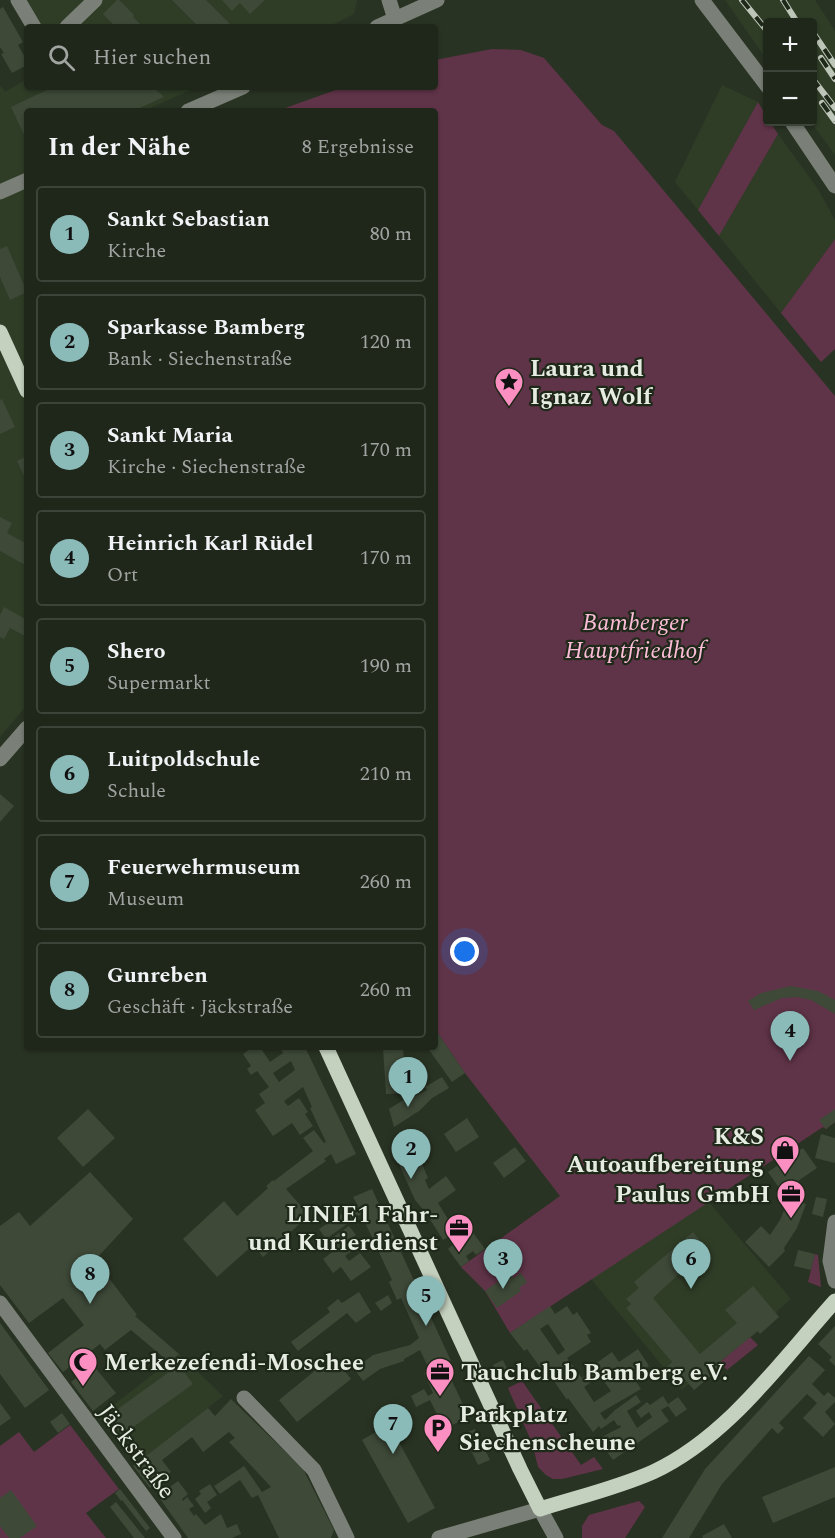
<!DOCTYPE html>
<html lang="de">
<meta charset="utf-8">
<style>
body{margin:0;font-family:Spectral,serif;background:#2c3227;color:#f1f3f6}
.controls{position:absolute;right:18px;top:18px;display:grid;overflow:hidden;border-radius:6px;box-shadow:0 2px 4px #0004}
.controls button{width:54px;height:54px;display:grid;place-items:center;padding:0;border:0;border-bottom:2px solid #3c4339;background:#1f261a;color:#f1f3f6;font:30px sans-serif}
.you{position:absolute;left:465px;top:952px;width:21px;height:21px;margin:-15px;border:4px solid #fff;border-radius:50%;background:#1a73e8;box-shadow:0 0 0 9px #1a73e833}
.badge{display:grid;place-items:center;width:39px;height:39px;border-radius:50%;background:#8bbbb9;color:#111;font-size:20px;font-weight:700}
.pin{position:absolute;translate:-50% -50px;filter:drop-shadow(0 2px 3px #0008)}
.pin::after{content:'';position:absolute;top:32px;width:21px;height:18px;background:inherit;clip-path:polygon(0 0,100% 0,50% 100%)}
.list{margin:0;padding:0;list-style:none}
h2{display:flex;justify-content:space-between;align-items:center;height:78px;margin:0;padding:0 24px;font-size:26px}
h2 small{font-size:20px;font-weight:400;color:#a1a5a2}
.list li{display:grid;grid-template-columns:39px 1fr auto;gap:18px;align-items:center;box-sizing:border-box;height:96px;margin:0 12px 12px;padding:0 12px;border:2px solid #3c4339;border-radius:6px}
.list b{display:block;font-size:22px;white-space:nowrap}
.list p{margin:0;font-size:20px;white-space:nowrap;color:#a1a5a2}
.list em{font-size:20px;font-style:normal;color:#a1a5a2}
.icon{flex:none;width:33px;height:33px;fill:none;stroke:currentColor;stroke-width:2;stroke-linecap:round;stroke-linejoin:round}
.map{position:relative;flex:none;width:835px;height:1538px;overflow:hidden}
.search{position:absolute;background:#1f261a;box-shadow:0 2px 4px #0004;left:24px;top:24px;width:414px;height:66px;display:flex;align-items:center;gap:15px;box-sizing:border-box;padding:0 21px;border-radius:6px;color:#a1a5a2;font-size:22px}
.panel{position:absolute;background:#1f261a;box-shadow:0 2px 4px #0004;left:24px;top:108px;width:414px;height:942px;border-radius:6px}
.map>svg:first-child{display:block}
.built{fill:#2f3d27}
.green{fill:#603448}
.building{fill:#3e4938;fill-rule:evenodd}
.lines{fill:none;stroke-linecap:round;stroke-linejoin:round}
.minor{stroke:#7a8077;stroke-width:15}
.major{stroke:#c5d1bf;stroke-width:15}
.rail-casing{stroke:#bec5b9;stroke-width:6}
.rail{stroke:#1f2919;stroke-width:4;stroke-dasharray:11;stroke-linecap:butt}
.labels{text-anchor:middle;stroke-width:4.5;stroke-linejoin:round;paint-order:stroke}
.poi-label{font-size:24px;font-weight:bold;fill:#e6ece2;stroke:#1f2919;text-anchor:start}
.park-label{font-size:24px;font-style:italic;fill:#fdbdd8;stroke:#1f2919}
.street-label{font-size:24px;fill:#e6ece2;stroke:#1f2919}
</style>
<div class="map">
<svg width="835" height="1538" viewBox="0 0 835 1538">
<rect width="100%" height="100%" fill="#293323"/>
<g class="built">
<polygon points="13,0 357,0 357,1 354,14 328,27 29,27"/>
<polygon points="725,0 815,0 835,31 835,155 811,122 812,122 812,22 768,22 767,60"/>
<polygon points="27,79 27,87 198,87 143,111 27,111 27,705 0,737 0,85 5,92"/>
<polygon points="722,85 758,102 698,210 675,182"/>
<polygon points="778,134 818,189 835,220 835,239 781,313 719,236"/>
<polygon points="708,1201 791,1299 776,1312 779,1317 760,1334 757,1331 717,1365 719,1369 694,1390 689,1384 682,1390 591,1279"/>
<polygon points="179,1354 223,1396 144,1458 128,1438 119,1444 98,1417"/>
</g>
<g class="green">
<polygon points="492,49 521,50 544,58 602,125 614,131 835,396 835,1122 826,1129 823,1127 510,1333 485,1291 461,1267 560,1196 465,1073 435,1029 435,111 277,111 344,87 435,87 435,60"/>
<polygon points="758,102 767,117 768,122 770,122 778,134 719,236 698,210"/>
<polygon points="835,239 835,349 821,362 781,313"/>
<polygon points="815,1254 818,1255 821,1287 808,1282"/>
<polygon points="750,1337 758,1345 727,1370 720,1362"/>
<polygon points="522,1381 581,1465 594,1457 603,1469 562,1479 553,1479 546,1475 538,1467 532,1443 508,1388"/>
<polygon points="70,1425 119,1489 86,1513 106,1538 0,1538 0,1446 19,1432 34,1452"/>
<polygon points="639,1501 645,1507 625,1538 582,1538 582,1526 589,1515"/>
</g>
<g class="building">
<polygon points="117,0 119,0 134,15 133,17 143,27 116,27 103,14"/>
<polygon points="172,0 206,0 233,27 199,27"/>
<polygon points="222,0 265,0 250,14 240,3 232,11"/>
<polygon points="3,7 23,42 18,45 27,61 27,65 12,73 1,54 4,53 0,47 0,9"/>
<polygon points="53,87 153,87 164,97 133,111 27,111 27,141 11,107"/>
<polygon points="7,246 27,292 10,300 0,277 0,249"/>
<polygon points="2,399 15,427 0,434 0,400"/>
<polygon points="27,456 27,482 17,461"/>
<polygon points="0,517 12,523 7,533 27,544 27,566 0,551"/>
<polygon points="4,607 27,620 27,637 10,628 4,639 0,637 0,615"/>
<polygon points="0,794 14,806 0,822"/>
<polygon points="791,986 818,991 835,1000 835,1014 811,1000 797,997 782,998 754,1010 748,1001 761,993"/>
<polygon points="435,1029 465,1073 452,1082 427,1047 435,1047"/>
<path d="M253,1047H260L270,1062L283,1053L280,1047H305L356,1154L336,1164L331,1154L324,1159L326,1161L286,1189L308,1214L304,1220L263,1257L253,1245L217,1277L183,1239L224,1201L237,1216L268,1188L266,1186L273,1180L274,1181L313,1151L303,1138L314,1130L324,1143L326,1142L310,1108L312,1107L303,1087L284,1101L288,1106L299,1098L308,1112L305,1114L313,1126L300,1135L292,1123L273,1136L255,1110L265,1103L259,1094L269,1087L257,1071L251,1075L247,1069L251,1066L243,1054ZM291,1061L295,1070L279,1082L273,1073Z"/>
<polygon points="383,1047 403,1047 406,1093 386,1094"/>
<polygon points="442,1077 449,1088 432,1098 419,1111 394,1127 389,1109 410,1096 411,1098 427,1090 425,1087"/>
<polygon points="88,1109 115,1138 83,1167 57,1138"/>
<polygon points="835,1109 835,1122 826,1129 819,1120"/>
<polygon points="467,1118 479,1137 456,1152 444,1134"/>
<polygon points="821,1134 835,1138 835,1163 815,1158"/>
<polygon points="415,1147 428,1178 425,1180 429,1189 446,1176 456,1190 438,1203 456,1232 443,1240 426,1213 415,1200 395,1155"/>
<polygon points="515,1147 526,1161 504,1178 493,1163"/>
<polygon points="803,1148 817,1168 782,1192 768,1172"/>
<polygon points="90,1172 133,1219 95,1260 137,1315 135,1316 179,1354 169,1362 131,1330 105,1350 100,1344 63,1372 48,1353 84,1325 63,1298 29,1323 0,1285 0,1226 19,1212 30,1226"/>
<polygon points="372,1189 451,1361 444,1364 469,1417 444,1429 430,1400 416,1407 411,1396 424,1389 428,1396 433,1393 424,1373 430,1371 420,1350 404,1359 404,1361 380,1369 363,1381 354,1369 373,1355 410,1345 419,1338 401,1298 397,1300 389,1282 392,1280 361,1214 326,1239 319,1229 343,1213 345,1216 358,1206 353,1197"/>
<polygon points="816,1197 827,1199 823,1217 812,1214"/>
<polygon points="788,1201 796,1204 797,1201 806,1204 797,1228 784,1248 785,1251 769,1267 745,1242 761,1226 770,1235 780,1220"/>
<polygon points="349,1226 356,1235 352,1238 358,1246 345,1256 349,1261 360,1253 371,1267 351,1281 341,1267 333,1273 323,1259 335,1250 328,1241"/>
<polygon points="471,1230 485,1249 476,1255 473,1251 466,1256 469,1261 461,1267 448,1249"/>
<polygon points="693,1232 711,1254 700,1263 696,1258 653,1298 700,1354 737,1323 725,1310 753,1286 779,1317 760,1334 758,1331 716,1365 719,1369 694,1390 683,1377 678,1380 667,1367 672,1362 626,1308 631,1304 626,1299 639,1288 634,1282"/>
<polygon points="798,1250 815,1254 811,1270 794,1266"/>
<polygon points="510,1273 514,1278 521,1273 527,1282 519,1288 521,1291 497,1308 485,1291"/>
<polygon points="359,1292 371,1312 356,1323 347,1313 298,1351 291,1342 330,1312 327,1308 338,1299 342,1303"/>
<polygon points="388,1295 392,1303 381,1311 375,1303"/>
<path d="M550,1306L555,1314L567,1306L573,1315L577,1312L591,1333L587,1335L591,1342L567,1358L582,1378L590,1372L588,1369L612,1352L619,1362L638,1349L649,1366L633,1377L641,1389L600,1413L605,1420L615,1410L636,1395L641,1402L627,1411L637,1428L652,1417L649,1412L641,1418L636,1411L647,1402L650,1405L663,1396L668,1404L678,1397L687,1409L676,1417L668,1406L661,1410L669,1421L613,1460L598,1439L621,1427L620,1425L618,1426L614,1420L601,1429L599,1426L593,1432L568,1398L567,1400L543,1365L540,1367L527,1349L524,1351L510,1333ZM548,1324L565,1350L558,1355L540,1329ZM600,1376L611,1391L594,1402L584,1387Z"/>
<polygon points="0,1323 49,1390 25,1408 0,1374"/>
<polygon points="835,1326 835,1366 829,1360 832,1357 818,1344"/>
<polygon points="333,1356 351,1379 297,1422 279,1400"/>
<polygon points="809,1356 825,1370 812,1384 824,1396 828,1392 835,1398 835,1402 825,1412 835,1424 823,1437 803,1418 817,1403 807,1394 779,1423 784,1428 778,1434 772,1428 722,1484 689,1538 662,1538 705,1469"/>
<polygon points="503,1360 510,1375 500,1380 493,1365"/>
<polygon points="93,1365 116,1393 93,1411 71,1382"/>
<polygon points="179,1365 193,1384 122,1435 108,1416"/>
<polygon points="231,1399 303,1469 334,1530 331,1538 279,1538 258,1495 252,1498 240,1480 220,1494 214,1486 244,1466 262,1492 271,1487 229,1442 235,1438 229,1432 203,1452 192,1437 162,1460 171,1472 150,1488 133,1466 208,1408 215,1416"/>
<polygon points="0,1403 11,1418 0,1426"/>
<polygon points="62,1413 70,1424 58,1433 50,1422"/>
<polygon points="389,1424 435,1508 408,1523 362,1440"/>
<polygon points="475,1429 490,1460 478,1465 463,1434"/>
<polygon points="835,1467 835,1497 773,1523 762,1497"/>
<polygon points="178,1481 188,1494 182,1499 183,1501 187,1497 194,1506 189,1509 194,1516 196,1514 205,1525 221,1514 227,1528 237,1524 241,1534 232,1538 188,1538 158,1496"/>
<polygon points="210,1484 217,1495 207,1502 211,1508 205,1513 195,1499 201,1494 199,1491"/>
<polygon points="120,1489 150,1528 146,1531 122,1500 121,1501 115,1493"/>
<polygon points="11,1490 37,1526 20,1538 9,1538 0,1526 0,1498"/>
<polygon points="116,1502 145,1538 134,1538 110,1507"/>
<polygon points="724,1524 732,1538 703,1538 702,1536"/>
</g>
<g class="lines">
<g class="minor">
<polyline points="18,0 34,27"/>
<polyline points="389,0 395,19"/>
<polyline points="702,0 768,87"/>
<polyline points="67,27 95,0"/>
<polyline points="377,27 437,0"/>
<polyline points="188,111 243,87"/>
<polyline points="792,122 835,186"/>
<polyline points="0,192 27,180"/>
<polyline points="0,759 27,728"/>
<polyline points="835,1222 830,1261 835,1281"/>
<polyline points="0,1303 174,1538"/>
<polyline points="244,1398 314,1470 347,1538"/>
<polyline points="439,1538 540,1509 556,1538"/>
</g>
<g class="major">
<polyline points="0,332 27,391"/>
<path d="M326,1047L520,1469L540,1509C578,1497 617,1488 653,1472C728,1437 781,1361 835,1301"/>
</g>
<g class="rail-casing">
<g id="rail">
<polyline points="742,0 768,32"/>
<polyline points="783,0 797,22"/>
<polyline points="812,31 835,65"/>
<polyline points="821,58 835,79"/>
<polyline points="812,78 835,108"/>
<polyline points="822,103 835,121"/>
</g>
</g>
<use href="#rail" class="rail"/>
</g>
<defs>
<g id="sight-pin" transform="scale(1.5)"><path d="M0 17L-7.5 6A9.5 9.5 0 1 1 7.5 6Z" fill="#fc8fc2" stroke="#1f2919"/><path d="M0-6L1.8-2.2L6-1.7L2.9 1.2L3.7 5.4L0 3.3L-3.7 5.4L-2.9 1.2L-6-1.7L-1.8-2.2Z" fill="#111"/></g>
<g id="shop-pin" transform="scale(1.5)"><path d="M0 17L-7.5 6A9.5 9.5 0 1 1 7.5 6Z" fill="#fc8fc2" stroke="#1f2919"/><path d="M-5-2.5h2.3a2.7 3.5 0 0 1 5.4 0H5L5.5 6h-11ZM-1.5-2.5h3a1.5 2.3 0 0 0-3 0Z" fill="#111"/></g>
<g id="office-pin" transform="scale(1.5)"><path d="M0 17L-7.5 6A9.5 9.5 0 1 1 7.5 6Z" fill="#fc8fc2" stroke="#1f2919"/><path d="M-6-3h4V-5.5h4V-3h4V5H-6ZM-1-4.5V-3h2v-1.5ZM-6 0V1H6V0Z" fill="#111"/></g>
<g id="mosque-pin" transform="scale(1.5)"><path d="M0 17L-7.5 6A9.5 9.5 0 1 1 7.5 6Z" fill="#fc8fc2" stroke="#1f2919"/><path d="M3.5-4.9A6 6 0 1 0 3.5 4.9A5 5 0 1 1 3.5-4.9Z" fill="#111"/></g>
<g id="parking-pin" transform="scale(1.5)"><path d="M0 17L-7.5 6A9.5 9.5 0 1 1 7.5 6Z" fill="#fc8fc2" stroke="#1f2919"/><path d="M-3.5-5.5H1a3.5 3.5 0 0 1 0 7H-1V5.5H-3.5ZM-1-3.4V-.6H.8a1.4 1.4 0 0 0 0-2.8Z" fill="#111"/></g>
</defs>
<g fill-rule="evenodd">
<use href="#sight-pin" x="509" y="382"/>
<use href="#shop-pin" x="785" y="1150"/>
<use href="#office-pin" x="791" y="1194"/>
<use href="#office-pin" x="459" y="1228"/>
<use href="#mosque-pin" x="83" y="1362"/>
<use href="#office-pin" x="440" y="1372"/>
<use href="#parking-pin" x="438" y="1428"/>
</g>
<g class="labels">
<g class="poi-label">
<text x="530" y="376">Laura und<tspan x="530" dy="28">Ignaz Wolf</tspan></text>
<text x="764" y="1144" text-anchor="end">K&amp;S<tspan x="764" dy="28">Autoaufbereitung</tspan></text>
<text x="770" y="1202" text-anchor="end">Paulus GmbH</text>
<text x="438" y="1222" text-anchor="end">LINIE1 Fahr-<tspan x="438" dy="28">und Kurierdienst</tspan></text>
<text x="104" y="1370">Merkezefendi-Moschee</text>
<text x="461" y="1380">Tauchclub Bamberg e.V.</text>
<text x="459" y="1422">Parkplatz<tspan x="459" dy="28">Siechenscheune</tspan></text>
</g>
<g class="park-label">
<text x="635" y="630">Bamberger<tspan x="635" dy="28">Hauptfriedhof</tspan></text>
</g>
<g class="street-label">
<text transform="translate(137 1451) rotate(53)" y="8">Jäckstraße</text>
</g>
</g>
</svg>
<div class="controls">
<button>+</button>
<button>−</button>
</div>
<div class="you"></div>
<div class="pin badge" style="left:408px;top:1107px">1</div>
<div class="pin badge" style="left:411px;top:1179px">2</div>
<div class="pin badge" style="left:503px;top:1289px">3</div>
<div class="pin badge" style="left:790px;top:1061px">4</div>
<div class="pin badge" style="left:426px;top:1326px">5</div>
<div class="pin badge" style="left:691px;top:1289px">6</div>
<div class="pin badge" style="left:393px;top:1454px">7</div>
<div class="pin badge" style="left:90px;top:1304px">8</div>
<div class="search"><svg class="icon" aria-label="search" viewBox="0 0 24 24"><circle cx="10" cy="10" r="6"/><path d="M15 15l6 6"/></svg>Hier suchen</div>
<section class="panel">
<h2>In der Nähe<small>8 Ergebnisse</small></h2>
<ul class="list">
<li><span class="badge">1</span><div><b>Sankt Sebastian</b><p>Kirche</p></div><em>80 m</em></li>
<li><span class="badge">2</span><div><b>Sparkasse Bamberg</b><p>Bank · Siechenstraße</p></div><em>120 m</em></li>
<li><span class="badge">3</span><div><b>Sankt Maria</b><p>Kirche · Siechenstraße</p></div><em>170 m</em></li>
<li><span class="badge">4</span><div><b>Heinrich Karl Rüdel</b><p>Ort</p></div><em>170 m</em></li>
<li><span class="badge">5</span><div><b>Shero</b><p>Supermarkt</p></div><em>190 m</em></li>
<li><span class="badge">6</span><div><b>Luitpoldschule</b><p>Schule</p></div><em>210 m</em></li>
<li><span class="badge">7</span><div><b>Feuerwehrmuseum</b><p>Museum</p></div><em>260 m</em></li>
<li><span class="badge">8</span><div><b>Gunreben</b><p>Geschäft · Jäckstraße</p></div><em>260 m</em></li>
</ul>
</section>
</div>
